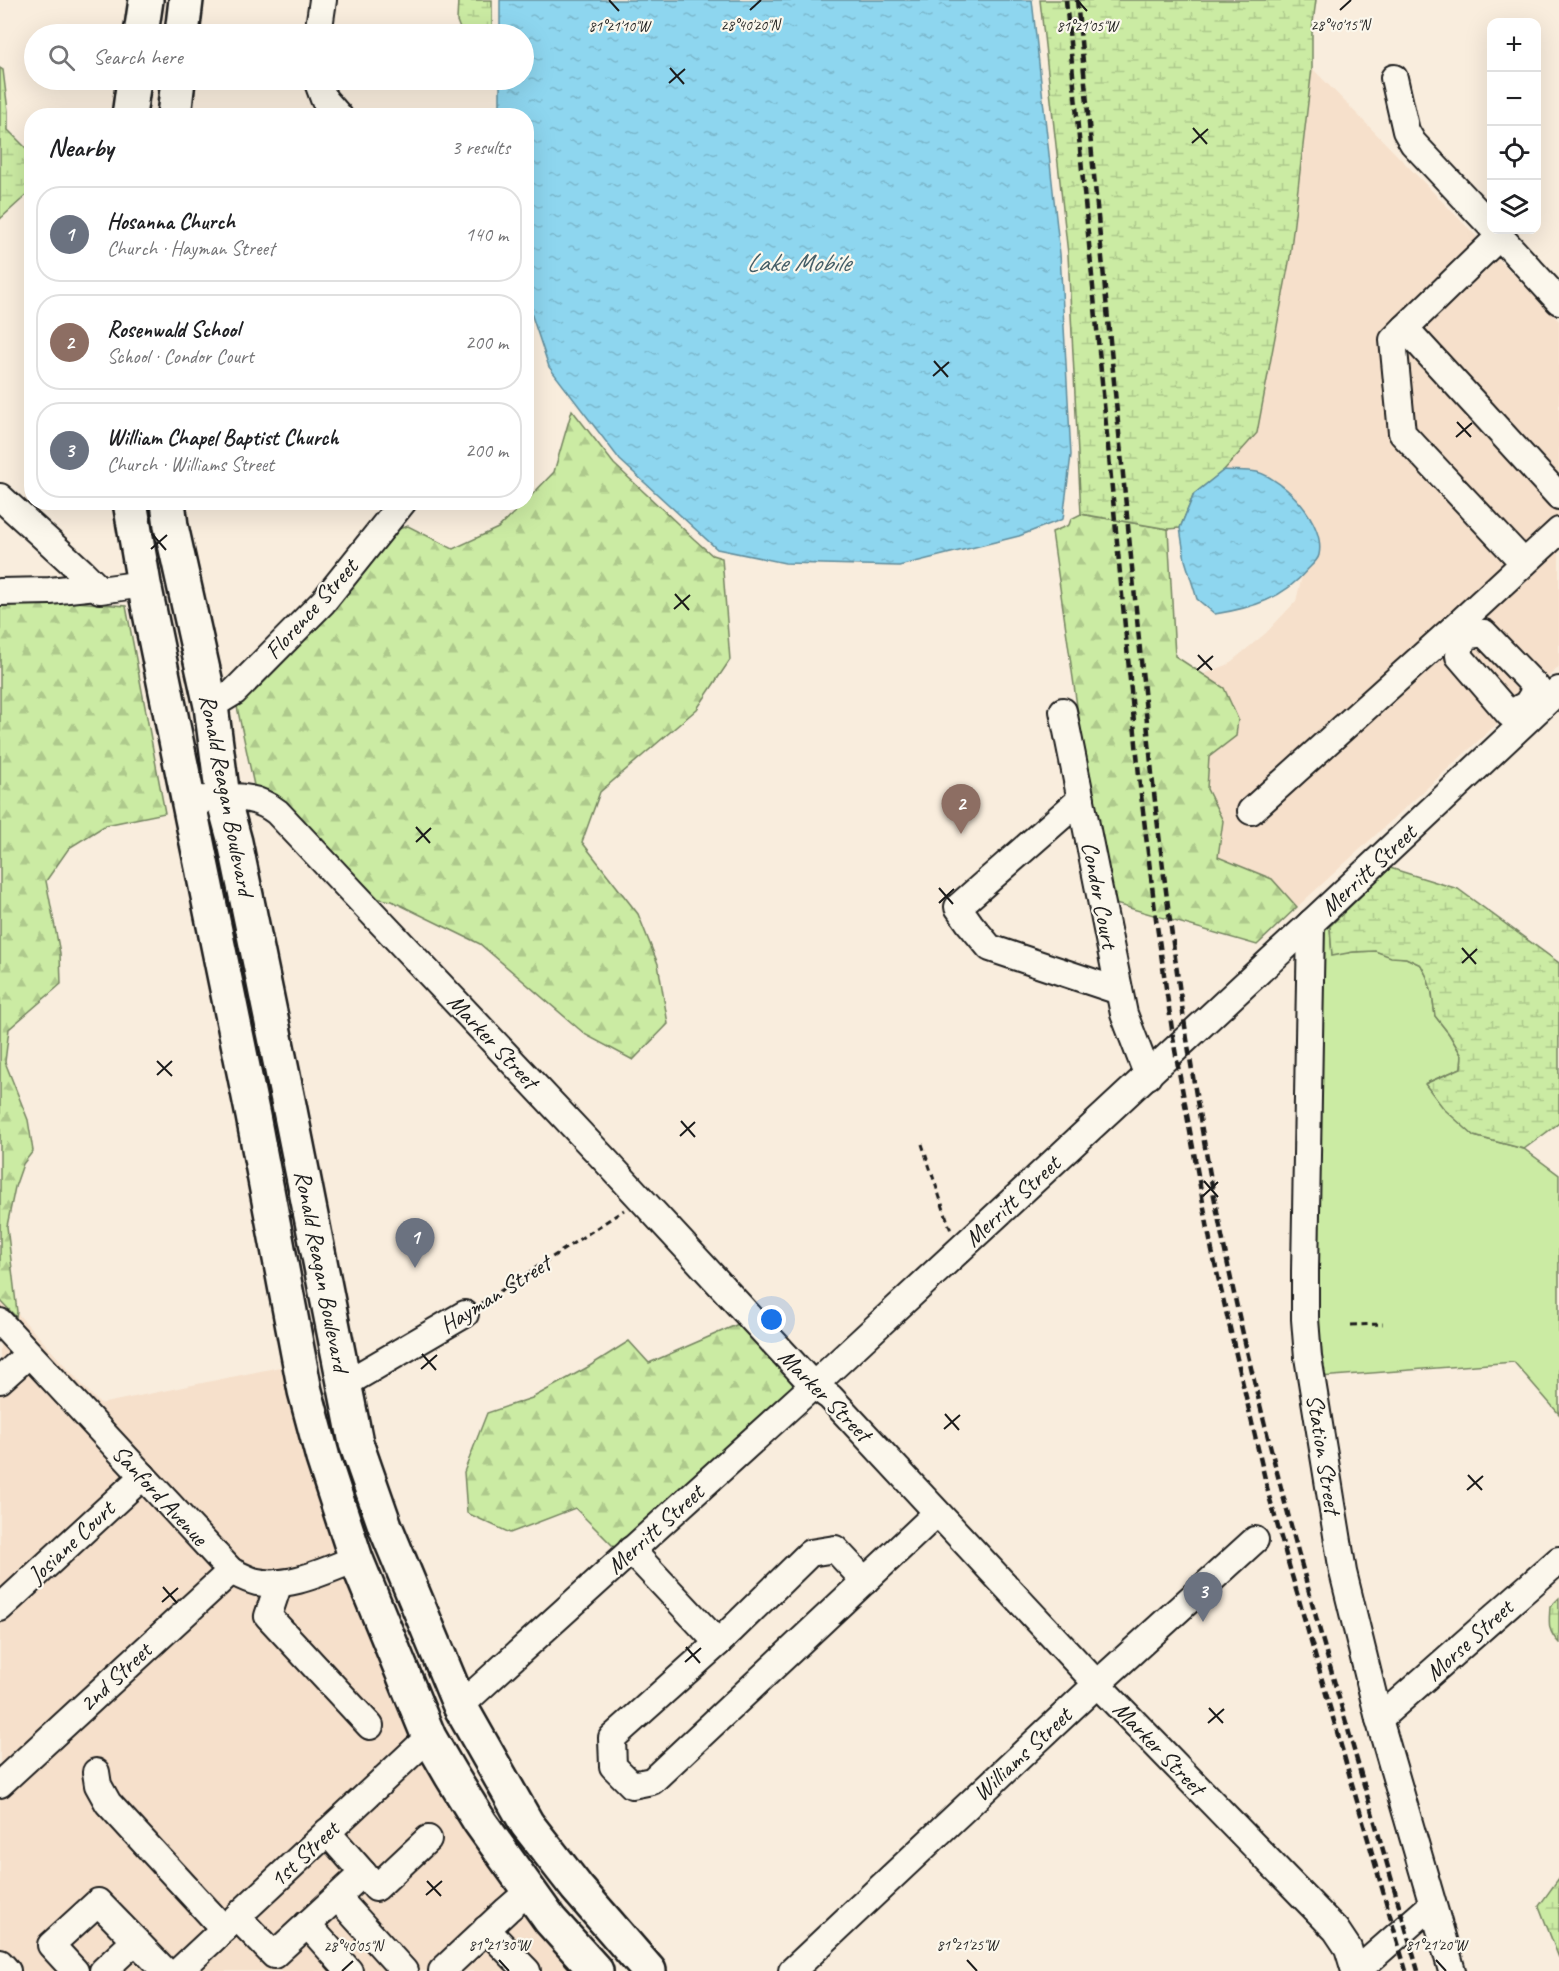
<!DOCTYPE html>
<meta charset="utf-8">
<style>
body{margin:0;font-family:Caveat,sans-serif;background:#f6f6f6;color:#202124}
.controls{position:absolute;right:18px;top:18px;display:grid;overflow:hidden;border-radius:12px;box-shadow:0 6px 24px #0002}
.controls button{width:54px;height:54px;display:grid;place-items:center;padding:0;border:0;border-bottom:2px solid #e0e0e0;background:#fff;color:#202124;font:30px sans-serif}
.you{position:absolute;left:772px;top:1320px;width:21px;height:21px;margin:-15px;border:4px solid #fff;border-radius:50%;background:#1a73e8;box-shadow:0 0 0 9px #1a73e833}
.badge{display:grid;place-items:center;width:39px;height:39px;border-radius:50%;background:#111827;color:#fff;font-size:20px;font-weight:700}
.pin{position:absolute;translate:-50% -50px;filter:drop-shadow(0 2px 3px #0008)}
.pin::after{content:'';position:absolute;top:32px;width:21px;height:18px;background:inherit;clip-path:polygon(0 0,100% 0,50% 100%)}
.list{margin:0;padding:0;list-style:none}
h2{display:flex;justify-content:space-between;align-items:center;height:78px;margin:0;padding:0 24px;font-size:26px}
h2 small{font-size:20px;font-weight:400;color:#757577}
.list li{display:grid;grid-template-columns:39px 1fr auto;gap:18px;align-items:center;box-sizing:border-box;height:96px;margin:0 12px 12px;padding:0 12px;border:2px solid #e0e0e0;border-radius:24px}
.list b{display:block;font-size:22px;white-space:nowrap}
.list p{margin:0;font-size:20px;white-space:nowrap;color:#757577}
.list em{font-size:20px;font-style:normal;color:#757577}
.icon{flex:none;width:33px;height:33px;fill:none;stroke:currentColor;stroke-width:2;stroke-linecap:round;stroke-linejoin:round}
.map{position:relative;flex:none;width:1559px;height:1971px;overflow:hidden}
.search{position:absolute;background:#fff;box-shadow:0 6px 24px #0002;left:24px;top:24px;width:510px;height:66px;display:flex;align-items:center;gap:15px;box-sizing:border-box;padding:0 21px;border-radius:33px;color:#757577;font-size:22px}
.panel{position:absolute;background:#fff;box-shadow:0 6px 24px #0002;left:24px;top:108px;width:510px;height:402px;border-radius:24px}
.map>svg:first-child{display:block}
.built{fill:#f6e0cb}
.green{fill:#cbeba3;stroke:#748460;stroke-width:1.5}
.forest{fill:url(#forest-firs);stroke:#748460;stroke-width:1.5}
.wetland{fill:url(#wetland-marsh);stroke:#748460;stroke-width:1.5}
.water{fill:url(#water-ripples);stroke:#608c9b;stroke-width:1.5}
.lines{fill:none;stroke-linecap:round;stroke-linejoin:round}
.minor-casing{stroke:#1c1c1c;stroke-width:30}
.major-casing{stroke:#1c1c1c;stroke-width:38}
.path{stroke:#1c1c1c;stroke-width:3;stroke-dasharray:6 4.5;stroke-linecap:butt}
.minor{stroke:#fbf7ec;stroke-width:26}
.major{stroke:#fbf7ec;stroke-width:33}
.rail{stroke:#1c1c1c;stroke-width:4.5;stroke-dasharray:9 4.5;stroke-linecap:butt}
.ticks{fill:none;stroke:#1c1c1c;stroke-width:2}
.labels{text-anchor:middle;stroke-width:4.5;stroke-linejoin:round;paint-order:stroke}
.street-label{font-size:24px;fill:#1c1c1c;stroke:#fbf7ec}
.water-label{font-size:26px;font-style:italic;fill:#445d66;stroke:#fbf7ec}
.ticks-label{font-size:15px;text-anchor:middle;fill:#1c1c1c;stroke:#fbf7ec;stroke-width:4.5;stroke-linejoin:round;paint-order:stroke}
</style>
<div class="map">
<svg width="1559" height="1971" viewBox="0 0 1559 1971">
<defs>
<pattern id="forest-firs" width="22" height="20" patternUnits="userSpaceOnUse" patternTransform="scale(1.5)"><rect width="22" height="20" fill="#cbeba3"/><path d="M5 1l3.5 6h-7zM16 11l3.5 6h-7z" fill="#aec98c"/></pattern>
<pattern id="wetland-marsh" width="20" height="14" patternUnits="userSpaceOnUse" patternTransform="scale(1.5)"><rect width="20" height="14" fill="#cbeba3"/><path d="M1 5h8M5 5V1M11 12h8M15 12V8" fill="none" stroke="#aec98c"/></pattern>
<pattern id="water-ripples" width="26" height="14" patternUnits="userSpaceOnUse" patternTransform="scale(1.5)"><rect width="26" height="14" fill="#8ed6ef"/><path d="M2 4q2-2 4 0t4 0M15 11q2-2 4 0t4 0" fill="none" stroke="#7ab7cc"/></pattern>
</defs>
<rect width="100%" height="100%" fill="#f9eddd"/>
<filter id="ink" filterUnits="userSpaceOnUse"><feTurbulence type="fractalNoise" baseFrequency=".0167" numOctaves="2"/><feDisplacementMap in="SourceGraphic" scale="12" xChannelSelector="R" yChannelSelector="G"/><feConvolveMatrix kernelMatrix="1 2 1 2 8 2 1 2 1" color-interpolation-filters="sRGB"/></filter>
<g filter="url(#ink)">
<g class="built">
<polygon points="1312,68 1559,321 1559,667 1297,907 1272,879 1218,858 1223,821 1207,788 1209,757 1236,736 1204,674 1227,665 1266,633 1296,601 1302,576 1319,556 1319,539 1314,524 1301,504 1290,492 1238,471 1224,470 1257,433 1290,257"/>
<polygon points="0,1300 15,1316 17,1313 100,1404 285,1366 339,1555 315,1564 272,1574 236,1563 0,1309"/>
<polygon points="0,1335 129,1474 0,1594"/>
<polygon points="143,1489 218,1570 0,1770 0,1621"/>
<polygon points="345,1574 413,1738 165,1971 19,1971 0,1950 0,1797 234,1582 266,1592 261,1622 371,1739 383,1727 279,1614 286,1593"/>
<polygon points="423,1756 576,1971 194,1971"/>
</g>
<polygon class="green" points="1330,926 1332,955 1353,952 1375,951 1391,956 1406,958 1421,965 1427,977 1432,993 1435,1016 1449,1034 1462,1056 1461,1068 1426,1083 1474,1136 1524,1149 1559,1175 1559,1414 1514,1362 1320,1377 1314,1319 1321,932"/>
<g class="forest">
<polygon points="572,410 614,464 694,539 712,555 722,558 730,660 697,709 600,792 582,842 638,914 658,964 668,1024 633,1060 586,1035 480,944 392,901 369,897 255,790 236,702 392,531 408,526 453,549 498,528 524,503 526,502 527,500 554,472"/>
<polygon points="1081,514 1168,529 1175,656 1224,688 1238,719 1236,736 1209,757 1207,789 1223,821 1218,857 1272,879 1297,907 1257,945 1105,901 1052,532 1069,525 1071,519"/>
<polygon points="63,601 126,606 165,813 106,825 69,848 46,881 60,953 61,984 9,1029 5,1062 28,1120 33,1151 23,1164 15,1187 7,1226 17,1312 16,1317 0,1300 0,603"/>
<polygon points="743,1322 794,1381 794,1389 617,1550 575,1508 510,1533 467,1513 464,1472 487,1413 532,1398 588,1367 629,1341 649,1363"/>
</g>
<g class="wetland">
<polygon points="458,0 492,0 492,34 462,34 457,21"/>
<polygon points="1040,0 1316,0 1312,30 1312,68 1290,257 1257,433 1224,470 1194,494 1180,528 1168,529 1081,514 1068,254"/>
<polygon points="0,68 3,70 8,111 8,130 32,154 31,191 0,219"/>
<polygon points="1390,868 1458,889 1559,963 1559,1123 1524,1149 1474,1136 1444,1109 1425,1084 1461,1068 1462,1056 1449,1034 1435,1016 1432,993 1427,977 1421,965 1406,958 1391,957 1375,951 1353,952 1332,956 1330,926"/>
<path d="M1559,1598V1643C1547,1630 1549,1623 1550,1607Z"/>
<polygon points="1559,1878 1559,1958 1539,1906"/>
</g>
<g class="water">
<polygon points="500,0 1032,0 1060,254 1071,455 1063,519 1019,536 899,566 785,563 717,549 620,460 549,367 527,301 526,116 500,115 500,80 524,80 524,34 500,34"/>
<path d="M1224,470C1235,471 1247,470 1257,472C1285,480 1326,523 1319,555C1318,560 1312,565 1308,569C1283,599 1252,608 1215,614L1197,599L1185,560L1180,528L1194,494Z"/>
</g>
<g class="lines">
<g class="minor-casing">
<g id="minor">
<polyline points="318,34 323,0"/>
<polyline points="1394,78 1406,131 1413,143 1492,227"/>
<polyline points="317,80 324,99 339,116"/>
<polyline points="1494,230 1559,301"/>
<polyline points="1500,236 1405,328 1559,496"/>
<polyline points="1405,328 1393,340 1402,433 1524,563"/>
<polyline points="0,497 81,571 100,590 144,584"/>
<polyline points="0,592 50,591 96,586"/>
<polyline points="1454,628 1559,531"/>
<polygon points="1484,633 1537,688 1527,704 1509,714 1459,656 1462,636"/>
<polyline points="211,706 234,692 323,602 403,502"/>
<polyline points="1063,711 1124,1014 1148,1076"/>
<polyline points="1081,799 958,907 970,924 990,948 1119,991"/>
<path d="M187,801C220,798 249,790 277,812L607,1162L813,1385L830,1397L1097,1684L1336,1930L1348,1948L1355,1971"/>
<polyline points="1251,811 1454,628 1462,636"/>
<polyline points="1311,923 1305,1271 1305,1319 1308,1357 1343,1572 1379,1719 1452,1971"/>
<path d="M0,1322L231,1571C239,1575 248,1580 257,1582C290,1589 326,1570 356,1559"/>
<polyline points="0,1380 29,1354"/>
<polyline points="345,1384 465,1314"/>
<polyline points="631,1550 718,1643 612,1738 613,1766 632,1785 652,1781 937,1513"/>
<polyline points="279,1583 268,1616 370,1726"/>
<polyline points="0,1608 143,1476"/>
<polyline points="718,1643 810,1553 835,1549 865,1581"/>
<polyline points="460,1706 827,1373 1325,910 1559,690"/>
<polyline points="1379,1719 1559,1560"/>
<polyline points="96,1772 98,1785 108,1803 224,1929"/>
<polyline points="0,1784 231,1571"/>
<polyline points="363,1873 376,1888 428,1839"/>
<polyline points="337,1897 404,1971"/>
<polyline points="237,1917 274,1955 363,1873 327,1832"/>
<polyline points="307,1924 349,1971"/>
<polyline points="486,1929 527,1971"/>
<polyline points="0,1963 7,1971"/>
<polyline points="75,1971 51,1945 98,1902 165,1971"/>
<polyline points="103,1971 135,1941"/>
<polyline points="179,1971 429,1737"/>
<polyline points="442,1971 507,1910 529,1891"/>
<polyline points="792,1971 1097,1684 1255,1540"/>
<polyline points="1357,1971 1432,1905"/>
</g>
</g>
<g class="major-casing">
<g id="major">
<polyline points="141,34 146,0"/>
<polyline points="182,34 186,0"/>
<polyline points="129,116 134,80"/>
<polyline points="174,116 178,80"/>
<polyline points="130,502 144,584 253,1116 305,1391 323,1458 356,1559 429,1737 451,1775 480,1822 550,1920 596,1971"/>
<polyline points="168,502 171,526 211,706 223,798 235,842 288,1100 356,1443 385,1526 460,1706 527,1824 577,1888 649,1971"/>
</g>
</g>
<g class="path">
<polyline points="922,1144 951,1231"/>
<polyline points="482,1303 624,1210"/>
<polyline points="1351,1325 1383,1324"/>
</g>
<use href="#minor" class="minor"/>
<use href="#major" class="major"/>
<g class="rail">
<polyline points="1066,0 1140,786 1156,919 1175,1050 1212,1251 1269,1496 1406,1971"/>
<path d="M1077,0L1153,784C1175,975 1203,1164 1247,1351C1296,1560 1359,1765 1418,1971"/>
</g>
</g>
</g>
<path class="ticks" d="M609,0L619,11M1077,0L1087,11M750,10L761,0M1340,10L1351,0M670,68L684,84M669,83L685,69M1193,128L1207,144M1192,143L1208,129M934,361L948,377M933,376L949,362M1457,422L1471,437M1456,437L1472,423M152,534L166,550M151,549L167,535M675,594L689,610M674,609L690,595M1198,655L1212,670M1197,670L1213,656M416,827L430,843M416,842L431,828M939,888L953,904M939,903L954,889M1462,948L1476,964M1462,963L1477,949M157,1061L172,1076M157,1075L172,1061M681,1121L695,1137M680,1136L695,1122M1204,1181L1218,1197M1203,1196L1218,1182M422,1354L436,1370M421,1369L437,1355M945,1414L959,1430M944,1429L960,1415M1468,1475L1482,1490M1467,1490L1483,1476M163,1587L177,1603M162,1602L178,1588M686,1647L700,1663M685,1662L701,1648M1209,1708L1223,1723M1208,1723L1224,1709M427,1881L441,1896M426,1895L442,1881M499,1960L509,1971M967,1960L977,1971M1436,1960L1446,1971M342,1971L353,1961"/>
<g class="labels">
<g class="street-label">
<text transform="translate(311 609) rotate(-48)" y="8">Florence Street</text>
<text transform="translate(227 795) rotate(79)" y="8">Ronald Reagan Boulevard</text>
<text transform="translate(1368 870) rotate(-43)" y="8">Merritt Street</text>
<text transform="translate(1100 895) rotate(79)" y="8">Condor Court</text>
<text transform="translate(493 1041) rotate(47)" y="8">Marker Street</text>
<text transform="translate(1012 1201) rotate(-43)" y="8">Merritt Street</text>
<text transform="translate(322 1271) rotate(79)" y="8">Ronald Reagan Boulevard</text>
<text transform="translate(495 1294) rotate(-32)" y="8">Hayman Street</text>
<text transform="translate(825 1395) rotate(45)" y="8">Marker Street</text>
<text transform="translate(1324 1454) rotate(81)" y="8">Station Street</text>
<text transform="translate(160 1495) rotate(47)" y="8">Sanford Avenue</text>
<text transform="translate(655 1529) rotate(-42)" y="8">Merritt Street</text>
<text transform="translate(71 1542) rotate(-43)" y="8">Josiane Court</text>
<text transform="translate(1469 1640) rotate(-42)" y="8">Morse Street</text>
<text transform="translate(115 1677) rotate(-43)" y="8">2nd Street</text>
<text transform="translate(1159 1748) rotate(46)" y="8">Marker Street</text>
<text transform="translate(1022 1754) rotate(-43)" y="8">Williams Street</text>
<text transform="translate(304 1854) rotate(-43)" y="8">1st Street</text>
</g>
<g class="water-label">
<text x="798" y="271">Lake Mobile</text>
</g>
</g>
<g class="ticks-label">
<text x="750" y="30">28°40'20"N</text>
<text x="1340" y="30">28°40'15"N</text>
<text x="619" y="31">81°21'10"W</text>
<text x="1087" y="31">81°21'05"W</text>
<text x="499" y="1950">81°21'30"W</text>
<text x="967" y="1950">81°21'25"W</text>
<text x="1436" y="1950">81°21'20"W</text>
<text x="353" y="1951">28°40'05"N</text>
</g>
</svg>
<div class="controls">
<button>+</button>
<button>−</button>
<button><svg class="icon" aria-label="locate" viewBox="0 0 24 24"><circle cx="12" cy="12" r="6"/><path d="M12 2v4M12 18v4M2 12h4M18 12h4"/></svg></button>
<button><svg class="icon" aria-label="layers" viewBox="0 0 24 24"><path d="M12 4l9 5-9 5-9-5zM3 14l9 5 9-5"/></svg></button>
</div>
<div class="you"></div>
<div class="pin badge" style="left:415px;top:1268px;background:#6b7280">1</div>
<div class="pin badge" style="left:961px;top:834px;background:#8d6e63">2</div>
<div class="pin badge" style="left:1203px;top:1622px;background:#6b7280">3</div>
<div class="search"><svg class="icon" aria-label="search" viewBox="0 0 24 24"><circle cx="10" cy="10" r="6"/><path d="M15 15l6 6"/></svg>Search here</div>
<section class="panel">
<h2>Nearby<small>3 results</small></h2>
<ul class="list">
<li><span class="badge" style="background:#6b7280">1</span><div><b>Hosanna Church</b><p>Church · Hayman Street</p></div><em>140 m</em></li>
<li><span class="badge" style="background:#8d6e63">2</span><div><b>Rosenwald School</b><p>School · Condor Court</p></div><em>200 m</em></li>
<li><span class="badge" style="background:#6b7280">3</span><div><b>William Chapel Baptist Church</b><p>Church · Williams Street</p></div><em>200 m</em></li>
</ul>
</section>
</div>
